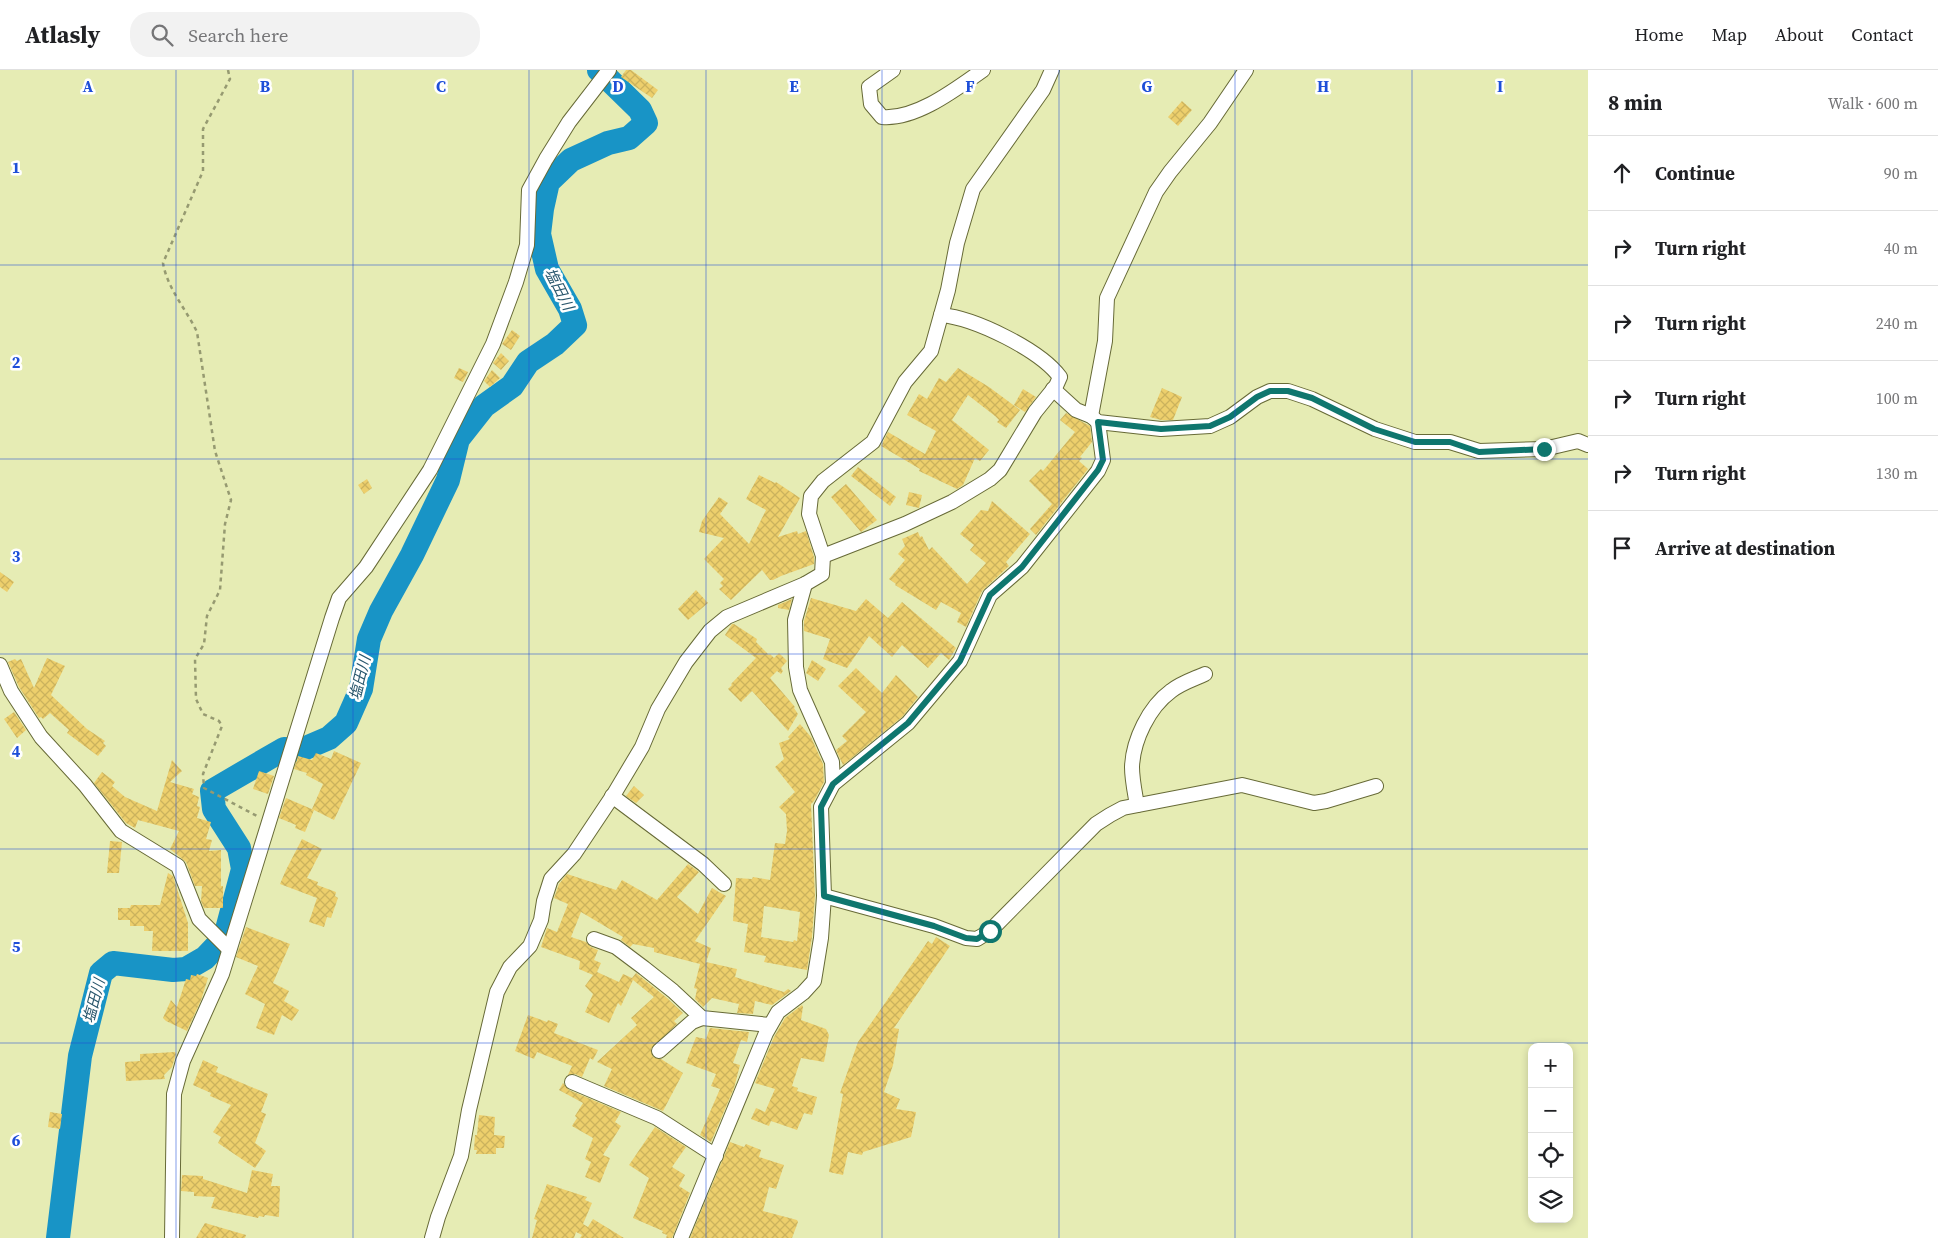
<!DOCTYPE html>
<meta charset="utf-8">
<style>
body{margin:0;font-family:"Source Serif 4","Noto Sans JP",serif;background:#f2f2f2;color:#202124}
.controls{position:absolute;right:15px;bottom:15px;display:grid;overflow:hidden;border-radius:10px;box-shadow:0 2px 8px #0003}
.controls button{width:45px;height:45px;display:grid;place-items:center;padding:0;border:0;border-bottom:1px solid #e0e0e0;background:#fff;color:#202124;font:25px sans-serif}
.stop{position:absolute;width:15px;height:15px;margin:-11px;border:4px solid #0f766e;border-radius:50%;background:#fff}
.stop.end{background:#0f766e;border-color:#fff;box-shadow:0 1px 5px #0008}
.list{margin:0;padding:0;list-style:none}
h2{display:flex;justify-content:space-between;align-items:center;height:65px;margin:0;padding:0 20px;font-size:21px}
h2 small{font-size:16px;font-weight:400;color:#757577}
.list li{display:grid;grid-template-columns:32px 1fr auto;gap:15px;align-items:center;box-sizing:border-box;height:75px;padding:0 20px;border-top:1px solid #e0e0e0}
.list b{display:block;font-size:19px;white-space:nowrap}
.list em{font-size:16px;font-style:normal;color:#757577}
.icon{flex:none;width:28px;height:28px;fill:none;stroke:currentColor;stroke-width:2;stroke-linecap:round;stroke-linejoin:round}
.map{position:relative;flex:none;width:1588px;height:1168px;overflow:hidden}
header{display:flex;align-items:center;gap:30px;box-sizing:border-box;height:70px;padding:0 25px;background:#fff;border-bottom:1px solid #e0e0e0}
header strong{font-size:24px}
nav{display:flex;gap:28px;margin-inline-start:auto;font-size:18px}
.search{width:350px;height:45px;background:#f2f2f2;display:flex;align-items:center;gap:12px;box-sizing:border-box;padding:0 18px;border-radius:20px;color:#757577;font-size:19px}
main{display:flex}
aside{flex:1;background:#fff}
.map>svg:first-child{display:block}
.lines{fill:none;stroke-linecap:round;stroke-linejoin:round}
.river{stroke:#1894c6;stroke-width:24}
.building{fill:url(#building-cross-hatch);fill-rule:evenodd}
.street-casing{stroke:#676a37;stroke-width:16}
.path{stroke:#969a71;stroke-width:2.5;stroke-dasharray:4 4;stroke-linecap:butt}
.street{stroke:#fff;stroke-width:14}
.route{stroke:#0f766e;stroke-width:6}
.grid{fill:none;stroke:#1d4ed8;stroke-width:1;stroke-opacity:0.55}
.labels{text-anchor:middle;stroke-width:5;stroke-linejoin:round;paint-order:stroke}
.water-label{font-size:15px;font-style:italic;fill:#2a576d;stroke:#fff}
.grid-label{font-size:16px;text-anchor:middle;font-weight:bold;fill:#1d4ed8;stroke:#fff;stroke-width:5;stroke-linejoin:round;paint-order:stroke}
</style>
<header>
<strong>Atlasly</strong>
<div class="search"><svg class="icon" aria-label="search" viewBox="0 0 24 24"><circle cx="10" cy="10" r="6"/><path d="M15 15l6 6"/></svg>Search here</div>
<nav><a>Home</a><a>Map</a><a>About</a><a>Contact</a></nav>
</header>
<main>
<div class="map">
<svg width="1588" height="1168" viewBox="0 0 1588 1168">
<defs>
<pattern id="building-cross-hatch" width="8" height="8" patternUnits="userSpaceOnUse" patternTransform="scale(1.25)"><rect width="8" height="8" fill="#edcf6c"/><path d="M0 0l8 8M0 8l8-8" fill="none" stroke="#cbb25d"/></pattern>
</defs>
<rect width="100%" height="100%" fill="#e6ecb4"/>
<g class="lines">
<polyline class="river" points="58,1168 80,986 101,903 113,893 173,900 186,899 205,888 225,867 243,799 239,778 214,739 212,721 284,679 301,680 329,668 346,653 361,619 369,569 381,541 412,485 448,410 458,369 484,336 512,316 528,292 555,274 575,255 570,239 547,199 539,164 542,139 548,112 571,90 608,73 629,68 646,53 640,40 599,0"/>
</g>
<g class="building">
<polygon points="626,0 631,0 658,20 652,28 621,7"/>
<polygon points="1182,31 1192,40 1178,56 1168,47"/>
<polygon points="512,260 520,266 511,280 502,274"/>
<polygon points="501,283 509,291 501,300 493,293"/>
<polygon points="459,298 468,302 463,312 454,308"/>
<polygon points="958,298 989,317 1020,340 1006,358 997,352 999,350 995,346 968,325 952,350 989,380 980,391 975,388 963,415 957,419 919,401 920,399 881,376 888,362 925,384 936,361 907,345 919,324 927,329 939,308 946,312"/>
<polygon points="492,300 500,308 490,317 484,311"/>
<polygon points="1162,318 1182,327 1173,350 1161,350 1150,347"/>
<polygon points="1023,319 1036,327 1025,342 1014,335"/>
<polygon points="1066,343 1090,356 1092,372 1080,387 1082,388 1079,391 1088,399 1036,465 1030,459 1052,434 1029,411 1041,399 1043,401 1075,362 1060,350"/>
<polygon points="858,397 896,427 890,436 851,406"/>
<polygon points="759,405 775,413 776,412 800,428 778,467 797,461 798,464 806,461 814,487 814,494 781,506 773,510 770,510 762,500 731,530 719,519 723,516 720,513 724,509 704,489 724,468 699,462 702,451 719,427 728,433 720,444 749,474 766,440 746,429"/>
<polygon points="367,409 372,418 364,424 358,415"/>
<polygon points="846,414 877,450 861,462 831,427"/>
<polygon points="909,422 922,425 919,438 906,435"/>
<polygon points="992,431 1030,464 1006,492 1009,496 982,521 966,557 957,552 961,543 941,532 936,540 895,515 896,514 889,509 905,490 898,484 905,476 902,469 918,462 920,467 922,466 929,480 932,477 967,514 986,493 970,480 974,475 960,464 981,440 988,441"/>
<polygon points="0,502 14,512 7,522 0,517"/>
<polygon points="696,520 708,533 688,550 678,539"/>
<polygon points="811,528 856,541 866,529 888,548 902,532 956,578 949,590 941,583 928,598 902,575 892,587 869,566 847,598 823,589 830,569 804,561 804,551"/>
<polygon points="792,529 789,540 778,538 778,535"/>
<polygon points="732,554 734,554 757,569 756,572 769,585 770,584 774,588 779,583 787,591 781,598 783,601 781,604 777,601 770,608 795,637 794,638 798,644 788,661 752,621 741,632 728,619 732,615 731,614 756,588 725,565"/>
<polygon points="47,588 65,596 51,625 87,659 105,671 103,673 106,676 98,686 67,663 69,660 50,643 43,649 41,647 39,648 19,617 8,592 15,589 17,591 21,589 34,618"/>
<polygon points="812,590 826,599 818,611 806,603"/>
<polygon points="856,598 882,623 896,605 918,627 902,647 843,695 836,680 847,671 842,666 866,642 838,616"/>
<polygon points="14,642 26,660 17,668 4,649"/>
<path d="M800,654L811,667L823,694L824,712L814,731L811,734L815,826L812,867L807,900L764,892L766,886L744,882L748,854L733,851L736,808L752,809L753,807L770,810L775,773L785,774L787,761L786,744L779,737L795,722L775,697L784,689L779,673L790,669L788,667ZM764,836L800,842L797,871L794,870L793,872L761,867Z"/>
<polygon points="334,681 361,693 334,750 312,739 323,714 306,705 307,703 294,699 298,686 312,690 316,683 331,689"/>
<polygon points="172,690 182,701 170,712 194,719 192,724 199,727 197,736 200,737 197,748 211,752 206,769 212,770 209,781 221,780 221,816 223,816 223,838 204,838 201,831 202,816 195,816 186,792 170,779 179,761 138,750 135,758 126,753 94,713 102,702 115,712 112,716 125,727 157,741"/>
<polygon points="259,701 274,706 268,724 253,719"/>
<polygon points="634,716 644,725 636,733 626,726"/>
<polygon points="286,728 314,740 305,762 295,758 296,755 279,748"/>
<polygon points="302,769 322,779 307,808 318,812 317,815 336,822 335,826 338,828 331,848 327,847 324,857 309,852 317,828 280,814 286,800"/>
<polygon points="110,771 122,772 119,803 107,803"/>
<polygon points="688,794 699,802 677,827 698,844 712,818 726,826 695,871 711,878 706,892 737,899 735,907 784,922 788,919 791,921 772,935 755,931 753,944 737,943 739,934 712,928 703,937 695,929 697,919 694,918 700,894 654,882 654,878 633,874 630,877 621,870 623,867 581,842 571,867 586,872 591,877 598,880 594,890 601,893 597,902 619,912 623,904 632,908 636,903 667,928 683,943 674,951 677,954 651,979 653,987 661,989 683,1003 663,1041 604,1016 612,999 597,992 637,955 631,948 654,927 633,910 621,936 618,933 609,953 585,942 593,924 585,916 593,905 579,899 580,891 541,877 547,858 557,862 568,834 554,828 559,814 567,804 616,820 622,810 657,830"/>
<polygon points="168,803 173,806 188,853 188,881 152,881 153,861 144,861 144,856 130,856 130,850 118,850 118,838 130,838 131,835 160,835"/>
<polygon points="246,857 290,874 273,913 289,921 284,931 299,940 292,951 282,945 274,965 256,958 265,934 245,924 258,896 236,887"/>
<polygon points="936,867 950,876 894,958 899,959 893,995 884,1022 900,1029 896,1039 916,1042 911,1067 863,1082 862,1085 848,1082 843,1105 829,1102 843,1024 840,1023 858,972 928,871 932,874"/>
<polygon points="197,904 208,908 201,930 187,961 166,951 163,948 171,930 177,937 186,909 190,910 191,905 196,906"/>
<polygon points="802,935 803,937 801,950 826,959 829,965 824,992 801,988 792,1016 798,1018 797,1021 817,1027 812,1045 804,1043 797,1060 771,1051 769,1056 751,1049 756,1038 765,1042 775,1019 755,1013 774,967 785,948"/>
<polygon points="528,945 547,952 548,950 558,954 554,963 598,980 593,990 590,988 582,1007 575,1004 568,1005 572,996 537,982 534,989 515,981"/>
<polygon points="710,958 749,962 747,972 741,970 733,993 740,995 734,1018 711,1072 700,1065 720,1019 711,1016 716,1004 686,993 696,967 706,969"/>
<polygon points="175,982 176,984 172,997 164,1005 165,1009 126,1011 125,992 140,991 140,984"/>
<polygon points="203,990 218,997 216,1002 268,1024 261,1042 266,1044 255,1073 266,1081 255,1098 218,1073 221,1067 213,1062 231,1035 210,1026 211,1023 193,1015"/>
<polygon points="563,1013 569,1020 621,1042 615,1052 621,1056 603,1085 610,1088 600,1113 585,1107 591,1092 585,1089 593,1068 572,1056 577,1048 575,1046 583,1033 559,1020"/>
<polygon points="50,1042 62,1044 60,1059 48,1057"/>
<polygon points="479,1045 495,1047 494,1065 505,1066 504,1078 496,1078 496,1084 476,1084 477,1080 474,1080 475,1065 477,1065"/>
<polygon points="655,1057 686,1077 672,1097 685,1105 679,1116 690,1123 672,1168 666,1168 667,1165 662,1163 663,1161 633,1148 649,1108 629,1095"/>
<polygon points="730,1072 744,1077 746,1074 761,1080 759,1087 784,1095 776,1119 769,1117 763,1141 797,1150 798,1152 792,1168 690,1168"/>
<polygon points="252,1100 273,1104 271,1116 280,1116 279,1147 265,1145 264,1147 259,1146 258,1148 211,1138 215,1127 194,1126 194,1122 181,1121 182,1105 203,1106 203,1109 247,1123"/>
<polygon points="547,1114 587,1127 585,1130 592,1133 583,1154 588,1157 593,1149 624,1168 580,1168 582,1165 576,1162 574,1168 532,1168 537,1150 534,1149"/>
<polygon points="205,1153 246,1165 245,1168 196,1168"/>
</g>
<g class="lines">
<g class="street-casing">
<g id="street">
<path d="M893,0L869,17L871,34L882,47C916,50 956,19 983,0"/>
<polyline points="1053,319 1076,340 1091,346 1098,352 1161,359 1210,356 1230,347 1257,327 1270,321 1288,321 1312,329 1375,359 1415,372 1450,372 1479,381 1544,379 1578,371 1588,375"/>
<polyline points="1091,346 1105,271 1107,228 1156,122 1170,102 1210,53 1246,0"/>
<path d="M823,486L905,454L952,432L990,409L1000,400L1035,342L1056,316L1060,307C1040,280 975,248 941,245"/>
<polyline points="805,514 795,550 796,597 800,620 832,692 833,714"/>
<polyline points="0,595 11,621 41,667 85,715 121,761 178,796 199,849 228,878"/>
<polyline points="612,726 703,794 724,814"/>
<path d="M1137,735C1135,723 1132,710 1132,697C1133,670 1149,637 1171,621C1181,613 1194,609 1205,604"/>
<polyline points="824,826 934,856 966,868 977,869 990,861 1096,754 1110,745 1123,738 1242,715 1314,733 1326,731 1376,716"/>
<polyline points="594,869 616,877 644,898 673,921 702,948 770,955"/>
<polyline points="659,981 692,952 702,948"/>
<polyline points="572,1012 657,1048 716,1086"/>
<polyline points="172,1168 174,1024 183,991 222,904 332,548 339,528 366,497 430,400 493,274 516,212 527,175 529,120 546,89 569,52 609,0"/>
<polyline points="432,1168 438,1147 461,1086 469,1040 497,922 510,897 530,876 541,850 544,831 551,809 574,784 614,724 642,677 658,639 686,592 710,561 727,547 805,514 822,504 823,486 809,444 811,426 823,411 873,372 905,312 931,281 948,220 957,173 973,119 1043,20 1052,0"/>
<polyline points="681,1168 766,963 778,942 803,923 814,911 821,868 824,826 821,737 833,714 908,653 960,591 990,525 1022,497 1098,401 1103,390 1098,352"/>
</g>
</g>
<path class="path" d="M228,0L230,9L203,59V101L163,193C167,218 186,239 197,262L215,381L231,430L225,454L220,520L207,546L204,574L195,589L196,629L203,644L219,651L222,656L203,704L204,718L257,746"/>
<use href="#street" class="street"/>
</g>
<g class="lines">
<polyline class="route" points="990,861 977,869 966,868 934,856 824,826 821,737 833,714 908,653 960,591 990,525 1022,497 1098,400 1103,390 1098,352 1161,359 1210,356 1230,347 1257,327 1270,321 1288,321 1312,328 1374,359 1415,372 1450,372 1479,382 1544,379"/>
</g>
<path class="grid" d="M176,0V1168M353,0V1168M529,0V1168M706,0V1168M882,0V1168M1059,0V1168M1235,0V1168M1412,0V1168M0,195H1588M0,389H1588M0,584H1588M0,779H1588M0,973H1588"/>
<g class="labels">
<g class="water-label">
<text transform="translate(559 219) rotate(63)" y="5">塩田川</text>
<text transform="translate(360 608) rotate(-76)" y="5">塩田川</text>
<text transform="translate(94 931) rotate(-75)" y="5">塩田川</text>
</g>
</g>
<g class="grid-label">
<text x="88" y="22">A</text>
<text x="265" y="22">B</text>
<text x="441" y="22">C</text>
<text x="618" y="22">D</text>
<text x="794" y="22">E</text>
<text x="970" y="22">F</text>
<text x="1147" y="22">G</text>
<text x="1323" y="22">H</text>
<text x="1500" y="22">I</text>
<text x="16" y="103">1</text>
<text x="16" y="298">2</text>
<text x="16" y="492">3</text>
<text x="16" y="687">4</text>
<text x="16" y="882">5</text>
<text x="16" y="1076">6</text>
</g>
</svg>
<div class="controls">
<button>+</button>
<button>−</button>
<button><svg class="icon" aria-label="locate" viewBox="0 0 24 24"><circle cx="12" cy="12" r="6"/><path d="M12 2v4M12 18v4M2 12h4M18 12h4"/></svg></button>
<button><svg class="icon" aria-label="layers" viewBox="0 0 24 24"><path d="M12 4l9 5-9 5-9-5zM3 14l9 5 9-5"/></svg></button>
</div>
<div class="stop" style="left:990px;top:861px"></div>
<div class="stop end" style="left:1544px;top:379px"></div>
</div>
<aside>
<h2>8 min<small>Walk · 600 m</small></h2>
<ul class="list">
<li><svg class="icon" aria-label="ahead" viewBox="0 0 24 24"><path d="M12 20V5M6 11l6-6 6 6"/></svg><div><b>Continue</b></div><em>90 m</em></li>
<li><svg class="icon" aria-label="right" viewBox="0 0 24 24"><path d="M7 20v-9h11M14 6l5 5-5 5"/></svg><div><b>Turn right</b></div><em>40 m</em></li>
<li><svg class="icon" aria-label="right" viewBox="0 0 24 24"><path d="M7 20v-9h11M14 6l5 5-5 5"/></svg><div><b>Turn right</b></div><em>240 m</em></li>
<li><svg class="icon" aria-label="right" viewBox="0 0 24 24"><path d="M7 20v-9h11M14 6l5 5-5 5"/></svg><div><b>Turn right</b></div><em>100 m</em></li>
<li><svg class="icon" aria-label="right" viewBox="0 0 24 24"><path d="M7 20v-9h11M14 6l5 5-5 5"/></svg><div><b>Turn right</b></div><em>130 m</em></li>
<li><svg class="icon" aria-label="arrive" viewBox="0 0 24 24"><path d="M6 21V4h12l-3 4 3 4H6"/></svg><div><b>Arrive at destination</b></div></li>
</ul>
</aside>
</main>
